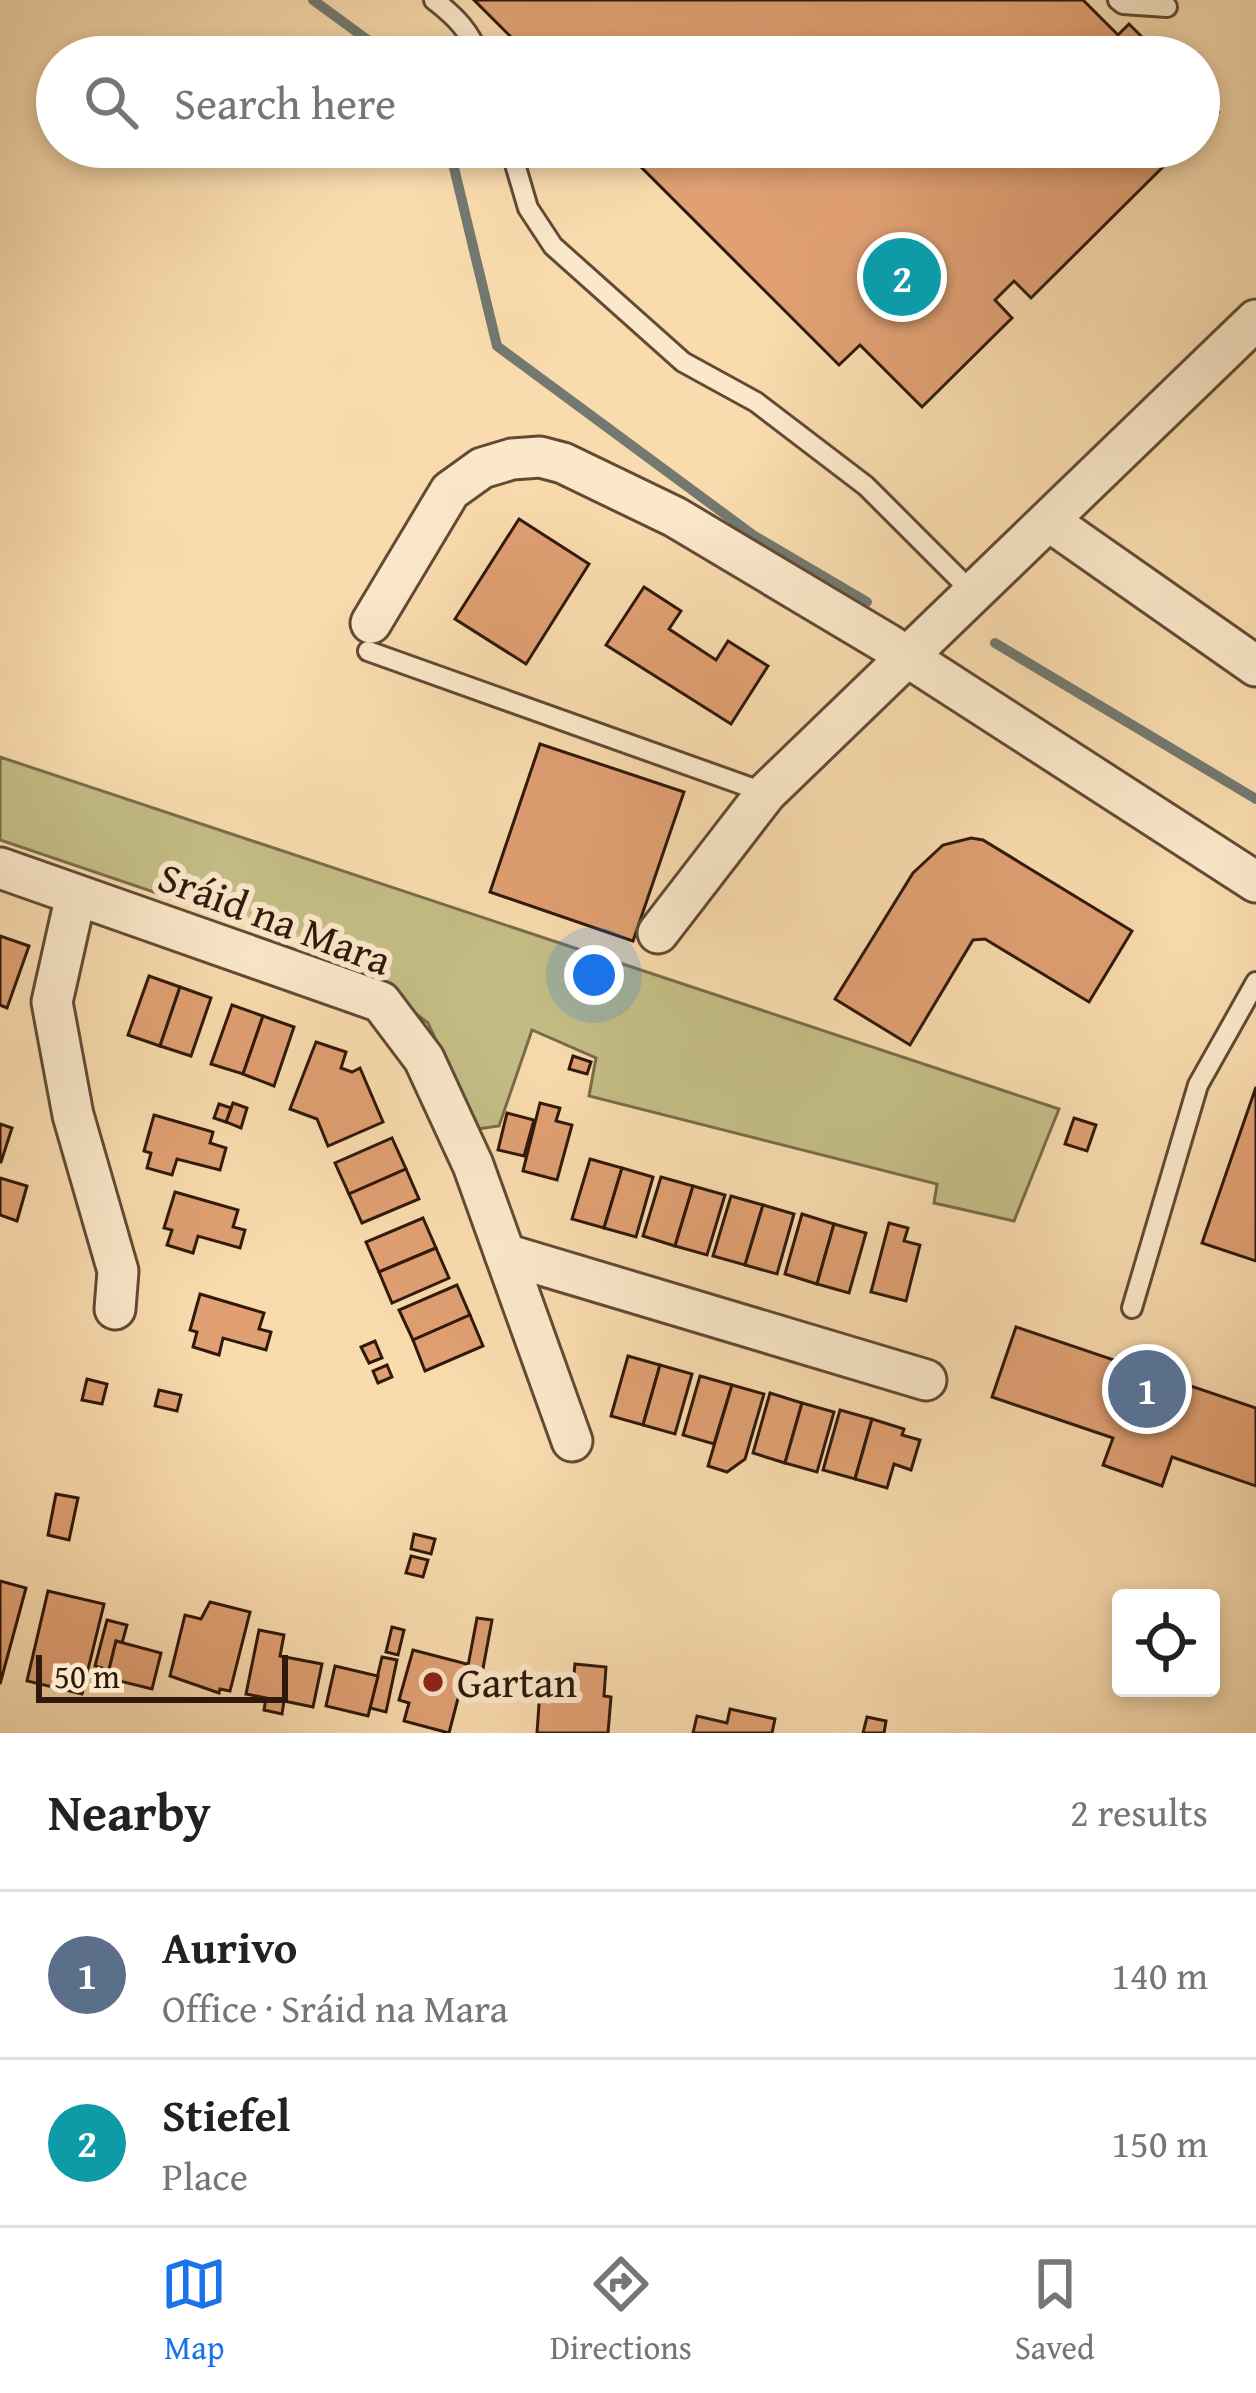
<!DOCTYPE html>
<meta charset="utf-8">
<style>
body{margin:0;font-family:"Gentium Book Plus",serif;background:#f6f6f6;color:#222}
.controls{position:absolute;right:36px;bottom:36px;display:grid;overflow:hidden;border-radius:12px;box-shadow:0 6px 18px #0003}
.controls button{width:108px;height:108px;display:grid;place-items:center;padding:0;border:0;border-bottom:3px solid #e0e0e0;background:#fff;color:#222;font:60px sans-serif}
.scale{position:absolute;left:36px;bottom:30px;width:252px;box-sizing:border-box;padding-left:12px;border:6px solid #30190c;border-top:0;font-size:33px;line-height:42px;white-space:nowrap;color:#30190c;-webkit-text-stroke:9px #fbe8ca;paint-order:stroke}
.you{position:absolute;left:594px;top:975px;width:42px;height:42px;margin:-30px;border:9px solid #fff;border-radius:50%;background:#1a73e8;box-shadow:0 0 0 18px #1a73e833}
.badge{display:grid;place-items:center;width:78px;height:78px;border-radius:50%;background:#1a73e8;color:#fff;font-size:39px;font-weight:700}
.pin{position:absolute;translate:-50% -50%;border:6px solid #fff;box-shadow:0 3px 12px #0006}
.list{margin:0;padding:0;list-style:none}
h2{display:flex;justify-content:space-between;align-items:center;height:156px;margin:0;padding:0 48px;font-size:51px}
h2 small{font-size:39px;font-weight:400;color:#767676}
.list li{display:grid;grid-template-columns:78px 1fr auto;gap:36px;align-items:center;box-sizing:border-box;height:168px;padding:0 48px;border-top:3px solid #e0e0e0}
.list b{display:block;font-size:45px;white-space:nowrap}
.list p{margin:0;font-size:39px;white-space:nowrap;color:#767676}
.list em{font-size:39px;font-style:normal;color:#767676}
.icon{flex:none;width:66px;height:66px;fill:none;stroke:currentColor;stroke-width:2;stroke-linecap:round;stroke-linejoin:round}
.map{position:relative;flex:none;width:1256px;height:1733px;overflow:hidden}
.search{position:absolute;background:#fff;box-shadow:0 6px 18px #0003;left:36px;right:36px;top:36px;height:132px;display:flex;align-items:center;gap:30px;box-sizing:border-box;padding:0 42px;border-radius:66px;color:#767676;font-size:45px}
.sheet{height:492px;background:#fff}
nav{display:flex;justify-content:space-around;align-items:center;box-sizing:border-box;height:168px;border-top:3px solid #e0e0e0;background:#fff;font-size:33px;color:#767676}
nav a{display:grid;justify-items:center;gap:6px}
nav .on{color:#1a73e8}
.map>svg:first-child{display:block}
.green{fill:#c4be86;stroke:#7a6c49;stroke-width:3}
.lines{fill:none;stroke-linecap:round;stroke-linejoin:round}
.stream{stroke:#737970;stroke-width:10}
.building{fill:#e0a073;stroke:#30190c;stroke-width:3}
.lane-casing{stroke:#624a34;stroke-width:24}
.street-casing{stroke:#624a34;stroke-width:45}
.lane{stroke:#fbe8ca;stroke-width:18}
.street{stroke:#fbe8ca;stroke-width:39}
.poi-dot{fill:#8f2418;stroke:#fbe8ca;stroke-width:4.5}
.labels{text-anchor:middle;stroke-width:12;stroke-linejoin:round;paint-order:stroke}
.street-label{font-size:42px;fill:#30190c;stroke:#fbe8ca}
.poi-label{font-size:42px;fill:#30190c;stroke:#fbe8ca;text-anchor:start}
</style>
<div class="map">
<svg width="1256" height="1733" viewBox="0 0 1256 1733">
<rect width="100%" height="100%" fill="#f9dbae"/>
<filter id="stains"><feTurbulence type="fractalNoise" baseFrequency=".00167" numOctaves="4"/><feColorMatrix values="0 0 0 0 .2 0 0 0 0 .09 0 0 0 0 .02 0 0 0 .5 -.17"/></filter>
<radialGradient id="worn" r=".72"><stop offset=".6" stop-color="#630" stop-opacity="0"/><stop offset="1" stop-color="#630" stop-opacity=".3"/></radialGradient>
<polygon class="green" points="0,757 1059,1109 1014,1221 934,1203 937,1184 589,1096 596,1058 532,1030 499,1126 477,1129 428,1023 352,964 269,931 0,840"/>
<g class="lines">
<g class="stream">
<polyline points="313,0 391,57"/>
<polyline points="449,147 497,346 753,535 867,602"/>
<polyline points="995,643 1256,799"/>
</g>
</g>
<g class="building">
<polygon points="474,0 1083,0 1118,35 1129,24 1162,57 531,57"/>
<polygon points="1199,94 1218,112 1199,131"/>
<polygon points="621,147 1183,147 1031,298 1014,281 995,300 1012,318 922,407 860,345 839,365"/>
<polygon points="519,519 589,564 526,664 455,619"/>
<polygon points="644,587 681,611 669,629 716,660 728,641 768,666 731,724 606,645"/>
<polygon points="540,744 684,792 633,941 490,892"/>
<polygon points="971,838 983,840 1132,931 1089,1002 985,939 973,940 910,1045 835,999 913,873 943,845"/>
<polygon points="0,936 29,946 7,1008 0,1005"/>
<polygon points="149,976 180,987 160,1046 128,1035"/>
<polygon points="180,987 211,998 191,1056 160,1046"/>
<polygon points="232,1005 263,1016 243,1074 211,1064"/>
<polygon points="263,1016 294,1027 274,1086 243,1074"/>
<polygon points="316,1042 346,1052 341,1068 352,1072 360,1068 383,1122 328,1146 317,1119 290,1109"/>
<polygon points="573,1056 591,1062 587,1074 569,1069"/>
<polygon points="1256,1087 1256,1261 1202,1243"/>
<polygon points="233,1103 247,1108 241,1128 226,1122"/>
<polygon points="540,1103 560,1108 556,1121 572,1125 557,1180 523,1171"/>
<polygon points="219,1104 231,1108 226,1122 214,1118"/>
<polygon points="507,1113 534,1120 524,1156 498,1150"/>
<polygon points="154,1115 213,1132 210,1143 226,1148 220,1170 177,1159 172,1175 147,1168 151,1153 144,1151"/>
<polygon points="1074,1118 1096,1125 1087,1151 1065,1144"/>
<polygon points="0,1124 12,1128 1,1162 0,1162"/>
<polygon points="392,1138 406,1169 349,1194 335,1163"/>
<polygon points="590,1159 622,1168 604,1228 572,1219"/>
<polygon points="622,1168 653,1177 636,1237 604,1228"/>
<polygon points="406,1169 419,1199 362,1223 349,1194"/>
<polygon points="661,1177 693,1186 675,1246 643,1236"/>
<polygon points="0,1178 27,1186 17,1221 0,1215"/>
<polygon points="693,1186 725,1195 707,1255 675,1246"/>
<polygon points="175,1192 238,1210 233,1227 245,1230 240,1248 198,1236 193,1253 167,1245 172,1230 164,1228"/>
<polygon points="731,1196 763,1205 745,1265 713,1256"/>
<polygon points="763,1205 794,1214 777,1274 745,1265"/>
<polygon points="802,1214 834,1224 817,1284 785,1274"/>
<polygon points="423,1218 436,1248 379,1272 366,1242"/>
<polygon points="889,1223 908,1228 904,1241 920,1245 906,1301 871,1292"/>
<polygon points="834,1224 866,1233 849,1293 817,1284"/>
<polygon points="436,1248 449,1278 392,1303 379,1272"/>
<polygon points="457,1285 470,1315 413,1340 399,1310"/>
<polygon points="200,1294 264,1313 259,1329 271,1332 266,1350 223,1338 219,1355 193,1347 197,1332 190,1330"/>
<polygon points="470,1315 483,1346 425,1371 413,1340"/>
<polygon points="1016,1327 1256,1408 1256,1486 1172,1457 1162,1486 1103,1465 1113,1438 992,1397"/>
<polygon points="375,1341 382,1358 369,1363 361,1347"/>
<polygon points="628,1356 660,1365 643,1425 611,1416"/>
<polygon points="387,1365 392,1377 378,1383 373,1371"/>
<polygon points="660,1365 692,1374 675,1434 643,1425"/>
<polygon points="700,1376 732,1385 714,1444 683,1435"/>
<polygon points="87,1379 107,1384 102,1404 82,1400"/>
<polygon points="732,1385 764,1394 745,1459 727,1472 708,1466"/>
<polygon points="159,1390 181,1395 177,1411 155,1406"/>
<polygon points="770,1393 802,1403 785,1463 753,1453"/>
<polygon points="802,1403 834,1412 817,1472 785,1463"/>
<polygon points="840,1410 872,1419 855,1479 823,1470"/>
<polygon points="872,1419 904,1429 902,1435 920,1440 911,1470 894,1464 887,1488 855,1479"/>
<polygon points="56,1494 78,1498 69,1540 48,1535"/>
<polygon points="414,1534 435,1539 431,1554 411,1549"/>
<polygon points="411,1556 428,1560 423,1577 406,1573"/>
<polygon points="0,1581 26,1588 0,1684"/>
<polygon points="48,1591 104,1604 82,1694 27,1681"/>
<polygon points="210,1602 250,1612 230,1691 220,1689 219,1693 170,1676 185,1615 201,1619"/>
<polygon points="477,1618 492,1620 479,1690 464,1687"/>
<polygon points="107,1620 127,1625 122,1643 116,1641 109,1670 95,1666"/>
<polygon points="392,1627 404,1630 398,1655 386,1652"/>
<polygon points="259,1630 284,1635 280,1656 322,1664 313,1707 284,1701 282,1714 264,1710 266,1698 246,1694"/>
<polygon points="116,1641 161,1653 152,1689 107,1678"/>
<polygon points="413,1650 467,1664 449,1733 404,1721 409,1703 399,1700"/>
<polygon points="382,1657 397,1660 386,1712 370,1708"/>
<polygon points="575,1664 606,1667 604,1696 611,1697 608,1733 537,1733 540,1690 572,1693"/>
<polygon points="335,1666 378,1676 368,1716 326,1706"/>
<polygon points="730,1709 775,1719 772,1733 693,1733 697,1716 727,1723"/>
<polygon points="867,1717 886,1721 884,1733 863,1733"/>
</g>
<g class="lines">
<g class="lane-casing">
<g id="lane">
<path d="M434,0C455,16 471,32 479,57"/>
<polyline points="1118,0 1123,4 1167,7"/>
<polyline points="510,147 528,208 553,246 683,362 756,402 866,486 974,594"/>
<polyline points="368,651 766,793"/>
<polyline points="1132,1308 1198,1085 1256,982"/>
</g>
</g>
<g class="street-casing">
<g id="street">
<polyline points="1049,521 1256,666"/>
<polyline points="371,623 450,491 482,468 512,459 540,457 563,463 675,517 886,643 1256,882"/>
<polyline points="0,868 381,1002 424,1059 473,1165 572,1441"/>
<polyline points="76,895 52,1002 73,1115 118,1271 115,1309"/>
<polyline points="658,933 766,793 1256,320"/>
<polyline points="505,1254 926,1380"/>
</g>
</g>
<use href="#lane" class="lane"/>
<use href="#street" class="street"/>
</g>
<circle class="poi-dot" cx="433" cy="1682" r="12"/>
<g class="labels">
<g class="street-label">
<text transform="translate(275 918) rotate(21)" y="15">Sráid na Mara</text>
</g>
<g class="poi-label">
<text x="457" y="1697">Gartan</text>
</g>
</g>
<rect width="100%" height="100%" filter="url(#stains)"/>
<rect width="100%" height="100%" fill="url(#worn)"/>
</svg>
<div class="controls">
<button><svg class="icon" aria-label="locate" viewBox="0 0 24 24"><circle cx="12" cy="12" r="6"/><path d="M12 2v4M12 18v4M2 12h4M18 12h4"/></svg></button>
</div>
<div class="scale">50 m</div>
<div class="you"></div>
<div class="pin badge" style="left:1147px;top:1389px;background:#5c6f8a">1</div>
<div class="pin badge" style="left:902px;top:277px;background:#0f9aa8">2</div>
<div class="search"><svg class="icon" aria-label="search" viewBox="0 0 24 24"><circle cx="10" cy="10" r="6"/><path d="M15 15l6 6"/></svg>Search here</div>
</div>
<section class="sheet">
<h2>Nearby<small>2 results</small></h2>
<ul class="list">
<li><span class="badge" style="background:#5c6f8a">1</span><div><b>Aurivo</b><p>Office · Sráid na Mara</p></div><em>140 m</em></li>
<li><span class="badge" style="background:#0f9aa8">2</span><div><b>Stiefel</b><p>Place</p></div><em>150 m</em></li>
</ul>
</section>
<nav>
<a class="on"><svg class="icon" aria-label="map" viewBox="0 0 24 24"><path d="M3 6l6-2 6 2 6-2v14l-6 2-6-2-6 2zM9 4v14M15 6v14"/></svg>Map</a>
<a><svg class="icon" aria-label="directions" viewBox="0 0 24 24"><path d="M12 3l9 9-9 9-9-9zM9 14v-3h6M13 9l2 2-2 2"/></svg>Directions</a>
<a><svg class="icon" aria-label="saved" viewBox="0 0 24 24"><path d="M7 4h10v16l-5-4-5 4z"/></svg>Saved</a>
</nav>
